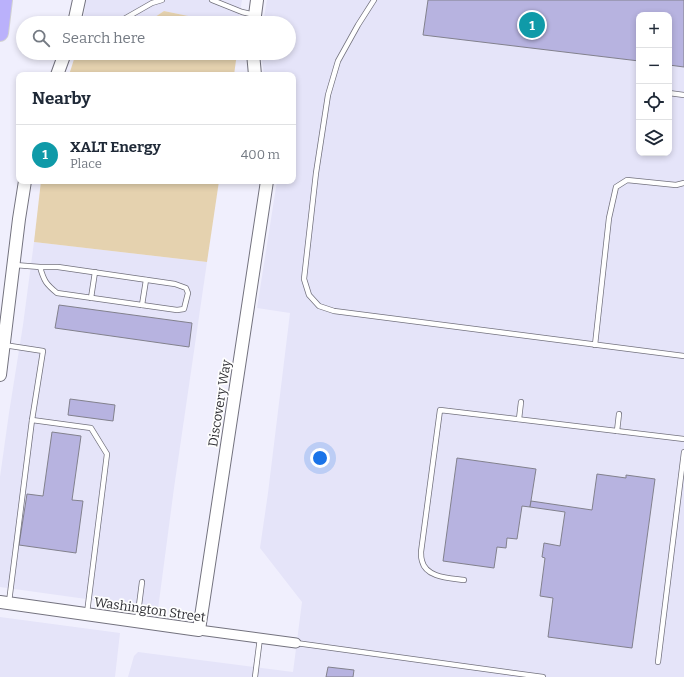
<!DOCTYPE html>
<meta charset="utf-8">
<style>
body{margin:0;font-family:Bitter,serif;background:#f2f2f3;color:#1f2937}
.controls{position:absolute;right:12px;top:12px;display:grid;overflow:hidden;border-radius:8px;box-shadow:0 2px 6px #0003}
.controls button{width:36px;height:36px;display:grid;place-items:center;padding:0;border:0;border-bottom:1px solid #e0e1e3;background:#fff;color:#1f2937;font:20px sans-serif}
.you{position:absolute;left:320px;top:458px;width:14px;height:14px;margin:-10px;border:3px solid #fff;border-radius:50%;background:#1a73e8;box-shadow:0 0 0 6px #1a73e833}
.badge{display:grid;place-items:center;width:26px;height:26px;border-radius:50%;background:#b45309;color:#fff;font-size:13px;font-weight:700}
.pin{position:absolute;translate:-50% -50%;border:2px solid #fff;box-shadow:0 1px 4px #0006}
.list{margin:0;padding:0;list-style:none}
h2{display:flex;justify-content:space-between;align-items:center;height:52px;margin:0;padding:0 16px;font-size:17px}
h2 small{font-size:13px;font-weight:400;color:#747a83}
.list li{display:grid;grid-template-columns:26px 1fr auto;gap:12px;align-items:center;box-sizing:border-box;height:60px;padding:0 16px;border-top:1px solid #e0e1e3}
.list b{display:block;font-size:15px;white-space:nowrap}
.list p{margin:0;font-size:13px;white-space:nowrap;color:#747a83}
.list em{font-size:13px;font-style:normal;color:#747a83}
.icon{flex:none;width:22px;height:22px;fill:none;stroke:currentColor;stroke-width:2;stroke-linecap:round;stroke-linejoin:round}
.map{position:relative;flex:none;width:684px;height:677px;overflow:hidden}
.search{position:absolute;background:#fff;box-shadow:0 2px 6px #0003;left:16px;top:16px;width:280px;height:44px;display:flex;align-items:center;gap:10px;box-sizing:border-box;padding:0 14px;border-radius:22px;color:#747a83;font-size:15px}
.panel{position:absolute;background:#fff;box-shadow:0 2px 6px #0003;left:16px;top:72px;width:280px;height:112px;border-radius:8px}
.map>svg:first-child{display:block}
.built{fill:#e5e4f9;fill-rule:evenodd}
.green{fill:#e5d2af}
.building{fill:#b7b3e0;stroke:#82818d}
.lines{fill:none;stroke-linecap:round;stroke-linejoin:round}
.lane-casing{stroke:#73727e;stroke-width:6}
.street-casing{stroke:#73727e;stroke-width:11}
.secondary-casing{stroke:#73727e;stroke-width:14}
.highway-casing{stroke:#d1d1d2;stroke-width:18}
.lane{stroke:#fff;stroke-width:4.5}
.street{stroke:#fff;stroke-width:9}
.secondary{stroke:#fff;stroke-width:12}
.highway{stroke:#bab1fb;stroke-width:16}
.labels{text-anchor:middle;stroke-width:3.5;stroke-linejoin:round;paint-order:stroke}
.street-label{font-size:13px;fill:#2e2e33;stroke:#fefefe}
</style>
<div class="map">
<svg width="684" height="677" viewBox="0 0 684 677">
<rect width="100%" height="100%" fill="#f0effd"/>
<g class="built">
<polygon points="86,0 242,0 238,23 222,23 164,11 146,23 83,23"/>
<path d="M267,0H684V677H128L134,656L138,652L293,672L302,602L260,548L268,493L290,313L257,308L277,181H293V75H264L261,53H289V23H263ZM639,15H669V153H639Z"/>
<polygon points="34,242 207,262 174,488 158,609 0,587 0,477 9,413 23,325"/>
<polygon points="0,617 120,633 115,677 0,677"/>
</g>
<g class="green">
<polygon points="164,11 222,23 146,23"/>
<polygon points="76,53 237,53 234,75 69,75"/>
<polygon points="41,181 219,181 207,262 34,242"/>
</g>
<g class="building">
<polygon points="428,0 684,0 684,67 669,65 669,15 639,15 639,61 423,35"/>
<polygon points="59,305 192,323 189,347 55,328"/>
<polygon points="70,399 115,405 113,421 68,415"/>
<polygon points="52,432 81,436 72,500 83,501 76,553 19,545 27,494 43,496"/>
<polygon points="457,458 536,469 530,507 522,506 517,539 507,538 506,548 497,547 494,568 443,561"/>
<polygon points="597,474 626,478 626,475 655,479 632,648 548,637 553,598 540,596 545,558 542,557 544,543 560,546 565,512 530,507 531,501 592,510"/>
<polygon points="328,667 354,670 353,677 326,677"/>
</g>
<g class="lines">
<g class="lane-casing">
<g id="lane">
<polyline points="212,0 242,12 255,15"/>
<polyline points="374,0 358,25 338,61 328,95 316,173 304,279 309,295 319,306 334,311 684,356"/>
<polyline points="75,19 95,23"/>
<polyline points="117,23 152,3 162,0"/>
<polyline points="669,93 684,95"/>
<path d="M15,265L40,267C44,281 46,284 57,293L177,310L184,309L188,293L186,288L175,284L58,267H40"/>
<polyline points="91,298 95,272"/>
<polyline points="142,305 146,280"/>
<polyline points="4,345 43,351 32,420 9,602"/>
<polyline points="595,345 609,218 616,187 627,180 676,185 684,183"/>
<polyline points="519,419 521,402"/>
<polyline points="32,420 91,428 107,454 87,613"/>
<polyline points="617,431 619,414"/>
<path d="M464,580C450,578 426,578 422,561C421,558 421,555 421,552L440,410L684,439"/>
<polyline points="137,621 142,582"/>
<polyline points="296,643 543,677"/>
<polyline points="658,662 684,452"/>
<polyline points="255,677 260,638"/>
</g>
</g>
<g class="street-casing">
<polyline id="street" points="199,630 296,643"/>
</g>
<g class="secondary-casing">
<g id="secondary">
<polyline points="74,23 79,0"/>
<polyline points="254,23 257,0"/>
<polyline points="253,53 255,75"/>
<polyline points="57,75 65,53"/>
<polyline points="0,375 19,219 25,181"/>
<polyline points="0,602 199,630 267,181"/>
</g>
</g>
<g class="highway-casing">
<polyline id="highway" points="0,33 4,0"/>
</g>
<use href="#lane" class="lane"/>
<use href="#street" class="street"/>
<use href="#secondary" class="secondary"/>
<use href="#highway" class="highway"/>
</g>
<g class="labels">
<g class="street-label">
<text transform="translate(219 403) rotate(-81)" y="5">Discovery Way</text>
<text transform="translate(150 609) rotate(8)" y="5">Washington Street</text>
</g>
</g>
</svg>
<div class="controls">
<button>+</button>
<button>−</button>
<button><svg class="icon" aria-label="locate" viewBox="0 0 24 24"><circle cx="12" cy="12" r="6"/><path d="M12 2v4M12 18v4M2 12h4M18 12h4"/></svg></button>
<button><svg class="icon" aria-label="layers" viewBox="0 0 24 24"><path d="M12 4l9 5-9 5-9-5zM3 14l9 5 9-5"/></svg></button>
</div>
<div class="you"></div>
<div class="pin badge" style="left:532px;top:25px;background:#0f9aa8">1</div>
<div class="search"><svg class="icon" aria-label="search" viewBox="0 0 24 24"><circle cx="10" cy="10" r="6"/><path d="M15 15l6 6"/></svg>Search here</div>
<section class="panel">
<h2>Nearby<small></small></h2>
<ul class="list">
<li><span class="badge" style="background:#0f9aa8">1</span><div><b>XALT Energy</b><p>Place</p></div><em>400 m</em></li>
</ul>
</section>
</div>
